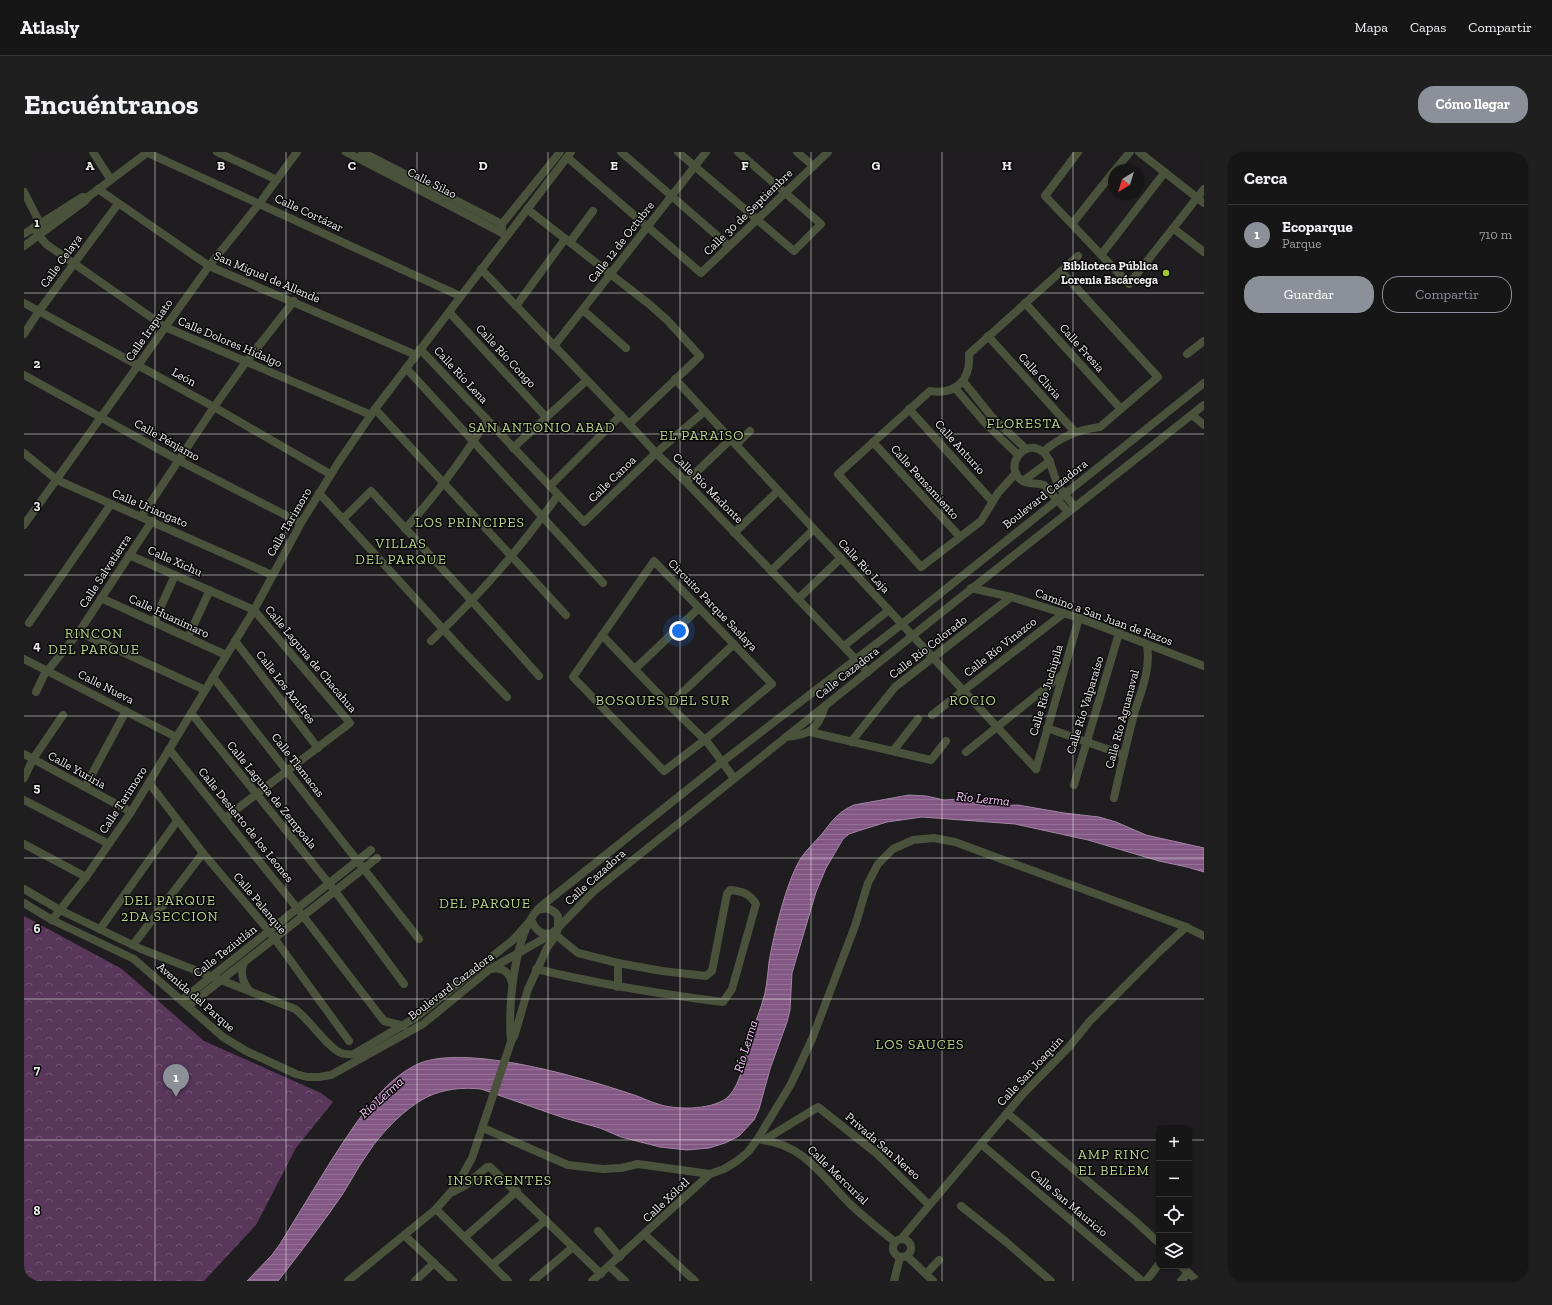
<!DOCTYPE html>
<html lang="es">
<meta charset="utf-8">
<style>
body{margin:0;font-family:"Zilla Slab",serif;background:#201f20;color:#f1f3f6}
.controls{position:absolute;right:12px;bottom:12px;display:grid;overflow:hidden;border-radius:8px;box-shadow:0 1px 3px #0004}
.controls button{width:36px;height:36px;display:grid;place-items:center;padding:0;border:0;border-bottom:1px solid #363536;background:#171617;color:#f1f3f6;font:20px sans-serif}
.compass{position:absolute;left:1084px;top:12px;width:36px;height:36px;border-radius:50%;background:#171617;box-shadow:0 1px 3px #0004;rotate:218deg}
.you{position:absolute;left:655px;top:479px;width:14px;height:14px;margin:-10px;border:3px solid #fff;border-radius:50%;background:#1a73e8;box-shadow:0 0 0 6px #1a73e833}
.badge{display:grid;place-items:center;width:26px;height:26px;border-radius:50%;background:#8c9099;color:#fff;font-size:13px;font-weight:700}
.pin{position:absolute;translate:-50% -33px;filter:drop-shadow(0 1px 2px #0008)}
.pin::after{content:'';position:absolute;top:21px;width:14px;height:12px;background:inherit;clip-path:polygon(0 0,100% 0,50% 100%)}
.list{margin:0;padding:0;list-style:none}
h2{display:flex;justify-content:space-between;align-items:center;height:52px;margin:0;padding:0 16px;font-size:17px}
h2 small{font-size:13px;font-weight:400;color:#9e9fa1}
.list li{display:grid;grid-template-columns:26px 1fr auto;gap:12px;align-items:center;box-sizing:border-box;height:60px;padding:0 16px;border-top:1px solid #363536}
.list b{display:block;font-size:15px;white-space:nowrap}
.list p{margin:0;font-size:13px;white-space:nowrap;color:#9e9fa1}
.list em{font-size:13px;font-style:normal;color:#9e9fa1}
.actions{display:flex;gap:8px;padding:12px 16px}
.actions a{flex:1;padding:9px 0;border:1px solid #8c9099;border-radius:16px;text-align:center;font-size:14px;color:#8c9099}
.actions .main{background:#8c9099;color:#fff}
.icon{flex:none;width:22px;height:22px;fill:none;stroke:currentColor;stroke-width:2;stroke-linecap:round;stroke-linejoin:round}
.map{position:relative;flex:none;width:1180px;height:1129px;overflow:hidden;border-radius:16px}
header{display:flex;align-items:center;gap:24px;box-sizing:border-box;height:56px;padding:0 20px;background:#171617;border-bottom:1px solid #363536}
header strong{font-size:19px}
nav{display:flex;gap:22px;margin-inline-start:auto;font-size:14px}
.intro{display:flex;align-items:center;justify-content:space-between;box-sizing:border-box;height:96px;padding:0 24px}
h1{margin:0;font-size:28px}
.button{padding:10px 18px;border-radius:16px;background:#8c9099;color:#fff;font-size:14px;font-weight:700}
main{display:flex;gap:24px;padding:0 24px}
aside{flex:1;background:#171617;border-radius:16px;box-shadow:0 1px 3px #0004}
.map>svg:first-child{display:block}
.forest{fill:url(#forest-crowns)}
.water{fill:url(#water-rules);stroke:#a385a4}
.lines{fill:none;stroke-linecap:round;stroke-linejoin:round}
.minor{stroke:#4a523b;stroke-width:8}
.grid{fill:none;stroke:#eeedee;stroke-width:1;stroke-opacity:0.55}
.poi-dot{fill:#9fca2d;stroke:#080808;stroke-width:1.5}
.labels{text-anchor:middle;stroke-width:3;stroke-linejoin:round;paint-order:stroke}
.street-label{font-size:12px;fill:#eeedee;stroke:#080808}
.poi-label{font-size:12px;font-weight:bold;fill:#eeedee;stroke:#080808;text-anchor:end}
.water-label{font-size:13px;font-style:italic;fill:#f5c2f8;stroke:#080808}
.quarter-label{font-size:14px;letter-spacing:1px;fill:#bbd48c;stroke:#080808}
.grid-label{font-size:13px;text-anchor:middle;font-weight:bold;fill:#eeedee;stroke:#080808;stroke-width:3;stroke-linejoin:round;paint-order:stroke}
</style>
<header>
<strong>Atlasly</strong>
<nav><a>Mapa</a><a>Capas</a><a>Compartir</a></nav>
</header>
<div class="intro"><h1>Encuéntranos</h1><a class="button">Cómo llegar</a></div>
<main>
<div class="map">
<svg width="1180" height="1129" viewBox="0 0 1180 1129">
<defs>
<pattern id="forest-crowns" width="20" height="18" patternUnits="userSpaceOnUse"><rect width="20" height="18" fill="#58375a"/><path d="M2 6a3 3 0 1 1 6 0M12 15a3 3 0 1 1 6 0" fill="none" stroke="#705472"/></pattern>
<pattern id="water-rules" width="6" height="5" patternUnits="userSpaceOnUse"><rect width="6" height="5" fill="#835885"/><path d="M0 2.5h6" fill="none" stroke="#957097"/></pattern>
</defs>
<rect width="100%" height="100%" fill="#1f1d1f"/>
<polygon class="forest" points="0,764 98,817 180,889 297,941 309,950 272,996 232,1073 180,1129 0,1129"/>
<path class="water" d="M885,643L902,644L920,648L935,647L962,654L994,653L1040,661L1075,665L1092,670L1122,683L1180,696V720L1163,715L1135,709L1064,688L991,672L898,665L863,670L837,678L825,682L819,687L802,716L792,740L768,821L766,858L763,870L746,917L735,957L730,968L715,984L701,991L685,996L663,998L636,995L597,985L576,976L540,966L457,937C440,935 419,937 403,945C381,956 357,981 344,1001C334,1015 327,1029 318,1043C298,1072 276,1101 254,1129H223L248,1103L256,1092C273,1064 290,1037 307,1009C328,977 355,932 390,914C434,889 556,925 604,941C615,944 626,950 637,953C655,958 691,958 705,944C717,931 720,908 725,891C729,874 737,858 741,841C743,831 744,820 745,810C750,782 762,730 777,706C783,697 791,690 798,682C807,670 815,659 830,653Z"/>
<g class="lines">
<g class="minor">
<polyline points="69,0 87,28"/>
<polyline points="122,0 436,144"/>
<polyline points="193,0 253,28"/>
<polyline points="322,0 482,83"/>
<polyline points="338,0 478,72"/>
<polyline points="597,0 705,94"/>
<polyline points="654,0 770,99 797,72 714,0"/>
<polyline points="773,0 789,14"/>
<polyline points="1054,0 1021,44 1105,132 1180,37"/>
<polyline points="1115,0 1180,51"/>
<polyline points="543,5 677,121 804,0"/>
<polyline points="1091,18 1106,0"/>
<polyline points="74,37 185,114 392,203"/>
<polyline points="0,40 19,77"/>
<polyline points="503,57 625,152 643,168 676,204 605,272"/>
<polyline points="1048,72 1090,19"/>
<polyline points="9,76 22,92 141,175 347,263"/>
<polyline points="478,76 478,72 536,0"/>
<polyline points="1149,76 1180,100"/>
<polyline points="0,82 58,45 63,45"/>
<polyline points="546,90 569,59"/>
<polyline points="0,94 61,49 64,45 124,0"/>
<polyline points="1077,103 1141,20"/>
<polyline points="457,117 605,272 632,301 662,330 844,520"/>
<polyline points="0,151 190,255 306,322"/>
<polyline points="1001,151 1097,257"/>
<polyline points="492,154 541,87"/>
<polyline points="559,158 602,196"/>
<polyline points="425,160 522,265"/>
<polyline points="0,182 15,159 94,52"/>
<polyline points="964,184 1051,280"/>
<polyline points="530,194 682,0"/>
<polyline points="396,197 560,370 632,301 681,259"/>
<polyline points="1163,202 1180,189"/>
<polyline points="382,216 579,431"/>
<polyline points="0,223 154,308 277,371"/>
<polyline points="651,227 1012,617"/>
<polyline points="939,229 968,265 1002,297"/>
<polyline points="931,236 961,271 994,303"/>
<polyline points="351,257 542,463"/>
<polyline points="885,257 968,349"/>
<polyline points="1168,263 1180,273"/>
<polyline points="849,290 936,385"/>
<polyline points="712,293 726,279"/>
<polyline points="489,296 563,228"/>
<path d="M1019,300C1036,285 1053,278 1076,275L1134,225L1037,119"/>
<polyline points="0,301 33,328 248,423"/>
<path d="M992,321L974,341L957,369L897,415L814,322L906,239C932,243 947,228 945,202L1054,104"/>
<polyline points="999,329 1026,309"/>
<polyline points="662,330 707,287"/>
<polyline points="526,334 597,263"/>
<polyline points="295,341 440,500 483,545"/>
<path d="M1044,360L1020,333C1013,330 1006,333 999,329C978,317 1000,284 1019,300C1027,306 1029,323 1034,333C1039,341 1045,348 1051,355"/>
<polyline points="117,365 190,255 222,210 270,149"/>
<polyline points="319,367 347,339 448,449 515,524"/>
<polyline points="0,373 185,114 235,52 273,0"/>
<path d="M381,377C412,343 439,307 463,268"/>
<polyline points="710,381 754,339"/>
<polyline points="105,403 230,458 326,571 201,666"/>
<polygon points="630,409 748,532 678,590 640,619 549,525"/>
<polyline points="747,419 790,377"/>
<polyline points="947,436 987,445 1055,466 1180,514"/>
<polyline points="77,446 202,503"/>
<polyline points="774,447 817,406"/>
<polyline points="130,470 151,423"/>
<polyline points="5,471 87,352"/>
<polyline points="55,480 181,538"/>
<polyline points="578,483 645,553 684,591 710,626"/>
<polyline points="164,485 186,438"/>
<polyline points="211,489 294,596"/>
<path d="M407,489C454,445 497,396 534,343"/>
<polyline points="820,494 865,458"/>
<polyline points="0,507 152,585"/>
<polyline points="611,517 675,456"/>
<polyline points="189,525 395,787"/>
<polyline points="12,540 20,523 55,480 128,369"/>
<polyline points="645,553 710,492"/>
<polyline points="167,561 311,739 380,832"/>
<polyline points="908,563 1040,461"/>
<polyline points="1023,576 1100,603"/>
<polyline points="786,580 907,608 922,589"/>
<path d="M762,585C786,583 794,577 801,554"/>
<polyline points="827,590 871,535 987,445"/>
<polyline points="145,597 273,756 360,869 380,874"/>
<polyline points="869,599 894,567"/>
<polyline points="942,600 1039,522"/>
<polyline points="0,602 107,660"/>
<polyline points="1012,617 1055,466"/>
<polyline points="0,626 9,607 39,563"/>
<polyline points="125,631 179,701 245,779 325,889"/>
<polyline points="1050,633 1095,481"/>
<polyline points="61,635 102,559"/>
<path d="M1090,646C1096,618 1103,590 1110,562C1117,539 1127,518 1123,493"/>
<polyline points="0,648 85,692"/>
<polyline points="0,692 62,725"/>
<path d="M0,737L36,758L117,797L271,857C285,867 305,897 317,901C321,903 325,902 330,902L391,866L489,788L507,768C512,778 517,784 528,781"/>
<path d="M0,751L28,768L110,807L199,885L222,899L272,922L283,925H295L307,923L399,872L466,817L526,783L534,776V764C529,757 522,755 514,758"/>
<polyline points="28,768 62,725 107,660 230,458 277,371 314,311 351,257 547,0"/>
<polyline points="76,777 153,669"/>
<polyline points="109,793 179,701"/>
<path d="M220,810C216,821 218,829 225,838"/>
<polyline points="594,811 594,835"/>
<path d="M467,817C478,815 486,820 488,831"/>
<path d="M512,817C574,832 636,842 699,850L708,837L732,752C726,742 718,739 706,738L703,742L688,819L682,824L638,819L594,811L554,801L532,783"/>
<polyline points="158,848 347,698"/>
<polyline points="164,854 353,706"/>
<path d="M487,889C484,854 490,782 515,756L698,610L878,472L1180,231"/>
<polyline points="983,961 1110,1068 1135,1091"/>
<polyline points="459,976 544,1013 579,1017 597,1016 614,1012 686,1022"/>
<path d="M738,988C780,993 798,1024 826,1052C840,1065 856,1078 871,1090"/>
<polyline points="740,988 794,955 852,1001 905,1053"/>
<polyline points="957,992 1118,1129"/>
<polyline points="429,1040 442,1033 463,1015 466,1015 577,1122"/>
<polyline points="937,1054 981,1089 1027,1129"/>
<polyline points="412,1057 484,1129"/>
<polyline points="574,1079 596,1105"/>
<polyline points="380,1083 429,1129"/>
<polyline points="621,1083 671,1129"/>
<polyline points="441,1085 493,1039"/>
<circle cx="878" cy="1096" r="9"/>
<polyline points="877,1087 999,942 1045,895 1065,870 1136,799 1162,775"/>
<polyline points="883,1104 909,1129"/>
<polyline points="468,1113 522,1068"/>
<polyline points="585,1114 601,1129"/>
<polyline points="1157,1114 1173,1129"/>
<polyline points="902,1122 915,1108"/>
<path d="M324,1129L412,1057L433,1033L448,1006L487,890L491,882L504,837L523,796L532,783L534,776L569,740C772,576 975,414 1180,253"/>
<polyline points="391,1129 410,1111"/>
<polyline points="509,1129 549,1095"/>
<polyline points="568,1129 686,1022 700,1017 713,1009 724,1000 733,988 767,932 788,887 831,774 844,731 854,712 869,697 889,688 910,686 931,690 1162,775 1180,784"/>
<polyline points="870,1129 876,1105"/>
<polyline points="1122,1129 1135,1112"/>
<polyline points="1157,1129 1164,1121"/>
</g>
</g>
<path class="grid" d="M131,0V1129M262,0V1129M393,0V1129M524,0V1129M656,0V1129M787,0V1129M918,0V1129M1049,0V1129M0,141H1180M0,282H1180M0,423H1180M0,564H1180M0,706H1180M0,847H1180M0,988H1135M1165,988H1180"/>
<circle class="poi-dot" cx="1142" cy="121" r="4"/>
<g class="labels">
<g class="street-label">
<text transform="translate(408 31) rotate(27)" y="4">Calle Silao</text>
<text transform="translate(724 60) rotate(-44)" y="4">Calle 30 de Septiembre</text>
<text transform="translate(285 61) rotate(25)" y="4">Calle Cortázar</text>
<text transform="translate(597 90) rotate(-52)" y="4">Calle 12 de Octubre</text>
<text transform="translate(37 109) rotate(-54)" y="4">Calle Celaya</text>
<text transform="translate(243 125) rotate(23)" y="4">San Miguel de Allende</text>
<text transform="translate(125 178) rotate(-55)" y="4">Calle Irapuato</text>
<text transform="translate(206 190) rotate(23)" y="4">Calle Dolores Hidalgo</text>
<text transform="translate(1058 196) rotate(48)" y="4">Calle Fresia</text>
<text transform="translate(482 204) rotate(47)" y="4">Calle Río Congo</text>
<text transform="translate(437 223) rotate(47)" y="4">Calle Río Lena</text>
<text transform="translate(1016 224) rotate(48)" y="4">Calle Clivia</text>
<text transform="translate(160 225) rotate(28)" y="4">León</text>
<text transform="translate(143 288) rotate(29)" y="4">Calle Pénjamo</text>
<text transform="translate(936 295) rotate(48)" y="4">Calle Anturio</text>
<text transform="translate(588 327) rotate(-44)" y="4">Calle Canoa</text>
<text transform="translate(901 330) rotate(48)" y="4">Calle Pensamiento</text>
<text transform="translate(684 336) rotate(45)" y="4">Calle Río Madonte</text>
<text transform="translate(1021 342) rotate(-38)" y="4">Boulevard Cazadora</text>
<text transform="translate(126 356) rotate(23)" y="4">Calle Uriangato</text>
<text transform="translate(265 370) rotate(-60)" y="4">Calle Tarimoro</text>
<text transform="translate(151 409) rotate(24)" y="4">Calle Xichu</text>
<text transform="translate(840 414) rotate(47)" y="4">Calle Río Laja</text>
<text transform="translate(81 419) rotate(-57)" y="4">Calle Salvatierra</text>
<text transform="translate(689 453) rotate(46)" y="4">Circuito Parque Saslaya</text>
<text transform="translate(145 464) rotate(25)" y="4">Calle Huanimaro</text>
<text transform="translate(1080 465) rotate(20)" y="4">Camino a San Juan de Razos</text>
<text transform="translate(904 495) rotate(-38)" y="4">Calle Río Colorado</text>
<text transform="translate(976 495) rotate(-38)" y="4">Calle Río Vinazco</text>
<text transform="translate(287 507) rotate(50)" y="4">Calle Laguna de Chacahua</text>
<text transform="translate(823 521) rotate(-38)" y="4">Calle Cazadora</text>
<text transform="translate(82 535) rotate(27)" y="4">Calle Nueva</text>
<text transform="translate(262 535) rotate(52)" y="4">Calle Los Azufres</text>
<text transform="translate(1022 538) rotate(-74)" y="4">Calle Río Juchipila</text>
<text transform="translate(1061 553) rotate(-73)" y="4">Calle Río Valparaíso</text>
<text transform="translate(1098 567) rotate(-75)" y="4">Calle Río Aguanaval</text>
<text transform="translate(274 613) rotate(52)" y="4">Calle Tlamacas</text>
<text transform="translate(53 618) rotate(29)" y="4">Calle Yuriria</text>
<text transform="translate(248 643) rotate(51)" y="4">Calle Laguna de Zempoala</text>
<text transform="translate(99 648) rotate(-57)" y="4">Calle Tarimoro</text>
<text transform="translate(222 673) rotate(51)" y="4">Calle Desierto de los Leones</text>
<text transform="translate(571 725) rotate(-42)" y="4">Calle Cazadora</text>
<text transform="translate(236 751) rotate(50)" y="4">Calle Palenque</text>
<text transform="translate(201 799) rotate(-38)" y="4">Calle Teziutlán</text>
<text transform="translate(427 834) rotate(-37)" y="4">Boulevard Cazadora</text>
<text transform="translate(172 845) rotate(41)" y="4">Avenida del Parque</text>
<text transform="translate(1006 919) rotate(-47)" y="4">Calle San Joaquín</text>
<text transform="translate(859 994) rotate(41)" y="4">Privada San Nereo</text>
<text transform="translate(814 1023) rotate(44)" y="4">Calle Mercurial</text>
<text transform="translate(642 1048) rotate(-43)" y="4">Calle Xólotl</text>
<text transform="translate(1045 1051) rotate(40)" y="4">Calle San Mauricio</text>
</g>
<g class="poi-label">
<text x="1134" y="118">Biblioteca Pública<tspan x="1134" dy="14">Lorenia Escárcega</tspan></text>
</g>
<g class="water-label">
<text transform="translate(959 646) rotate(6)" y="5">Río Lerma</text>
<text transform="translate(721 894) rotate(-73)" y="5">Río Lerma</text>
<text transform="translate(357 945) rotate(-42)" y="5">Río Lerma</text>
</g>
<g class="quarter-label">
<text x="1000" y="276">FLORESTA</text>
<text x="518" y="280">SAN ANTONIO ABAD</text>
<text x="678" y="288">EL PARAISO</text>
<text x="446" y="375">LOS PRINCIPES</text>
<text x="377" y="396">VILLAS<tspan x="377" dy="16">DEL PARQUE</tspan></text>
<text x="70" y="486">RINCON<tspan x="70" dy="16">DEL PARQUE</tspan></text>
<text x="639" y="553">BOSQUES DEL SUR</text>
<text x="949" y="553">ROCIO</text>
<text x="146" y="753">DEL PARQUE<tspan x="146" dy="16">2DA SECCION</tspan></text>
<text x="461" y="756">DEL PARQUE</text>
<text x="896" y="897">LOS SAUCES</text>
<text x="1090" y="1007">AMP RINC<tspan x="1090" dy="16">EL BELEM</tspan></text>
<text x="476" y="1033">INSURGENTES</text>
</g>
</g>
<g class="grid-label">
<text x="66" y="18">A</text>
<text x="197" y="18">B</text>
<text x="328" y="18">C</text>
<text x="459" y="18">D</text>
<text x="590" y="18">E</text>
<text x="721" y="18">F</text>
<text x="852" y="18">G</text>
<text x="983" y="18">H</text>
<text x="13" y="75">1</text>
<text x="13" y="216">2</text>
<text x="13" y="357">3</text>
<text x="13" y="498">4</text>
<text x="13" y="640">5</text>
<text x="13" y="781">6</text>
<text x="13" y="922">7</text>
<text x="13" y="1063">8</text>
</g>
</svg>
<div class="controls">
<button>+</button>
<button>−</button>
<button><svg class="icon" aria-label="locate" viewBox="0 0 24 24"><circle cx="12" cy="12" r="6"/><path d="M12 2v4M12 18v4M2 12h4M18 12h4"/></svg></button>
<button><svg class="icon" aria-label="layers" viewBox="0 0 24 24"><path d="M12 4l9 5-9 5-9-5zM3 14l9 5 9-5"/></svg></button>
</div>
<svg class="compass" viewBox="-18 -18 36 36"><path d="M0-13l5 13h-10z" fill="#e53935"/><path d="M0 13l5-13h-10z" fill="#9e9fa1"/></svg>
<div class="you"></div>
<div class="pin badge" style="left:152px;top:945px">1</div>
</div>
<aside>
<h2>Cerca<small></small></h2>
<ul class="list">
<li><span class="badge">1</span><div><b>Ecoparque</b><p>Parque</p></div><em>710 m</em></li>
</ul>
<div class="actions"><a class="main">Guardar</a><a>Compartir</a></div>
</aside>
</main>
